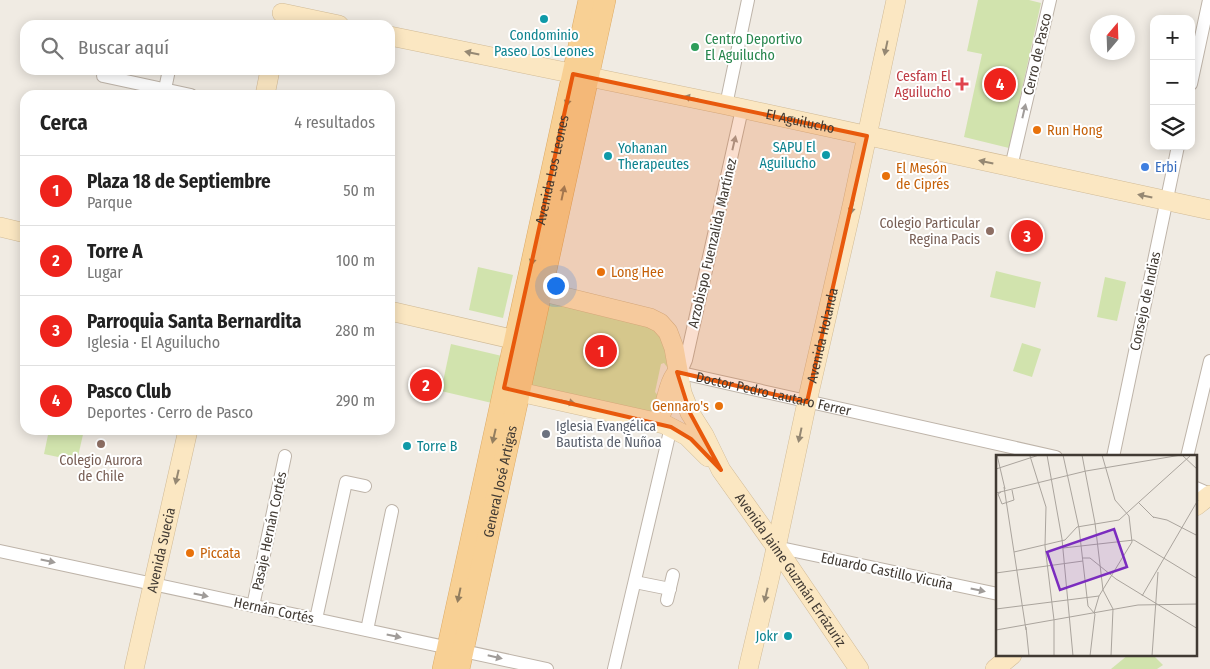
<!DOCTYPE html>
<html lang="es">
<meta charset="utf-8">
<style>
body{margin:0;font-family:"Fira Sans Condensed",sans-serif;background:#f6f6f6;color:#222}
.controls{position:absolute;right:15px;top:15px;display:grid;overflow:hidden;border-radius:10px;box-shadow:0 2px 12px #0003}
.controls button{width:45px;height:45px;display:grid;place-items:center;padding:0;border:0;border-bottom:1px solid #e0e0e0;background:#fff;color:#222;font:25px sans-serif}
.compass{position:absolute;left:1090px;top:15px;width:45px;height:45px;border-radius:50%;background:#fff;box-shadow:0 2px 12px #0003;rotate:19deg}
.you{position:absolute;left:555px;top:285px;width:18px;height:18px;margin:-12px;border:4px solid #fff;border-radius:50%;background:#1a73e8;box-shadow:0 0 0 8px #1a73e833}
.badge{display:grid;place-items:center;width:32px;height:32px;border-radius:50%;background:#ee231c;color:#fff;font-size:16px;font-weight:700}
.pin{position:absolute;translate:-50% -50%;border:2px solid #fff;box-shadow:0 1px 5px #0006}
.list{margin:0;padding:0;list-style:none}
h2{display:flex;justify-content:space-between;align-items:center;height:65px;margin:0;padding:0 20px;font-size:21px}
h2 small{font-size:16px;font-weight:400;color:#767676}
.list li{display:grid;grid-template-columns:32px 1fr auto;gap:15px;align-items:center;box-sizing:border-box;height:70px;padding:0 20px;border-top:1px solid #e0e0e0}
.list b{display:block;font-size:19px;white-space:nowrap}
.list p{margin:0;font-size:16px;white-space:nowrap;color:#767676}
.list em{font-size:16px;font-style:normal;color:#767676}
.icon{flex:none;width:28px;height:28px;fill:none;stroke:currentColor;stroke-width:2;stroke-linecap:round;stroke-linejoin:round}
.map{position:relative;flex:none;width:1210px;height:669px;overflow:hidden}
.search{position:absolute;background:#fff;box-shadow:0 2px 12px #0003;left:20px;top:20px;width:375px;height:55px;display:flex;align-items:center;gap:12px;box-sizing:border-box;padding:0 18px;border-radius:15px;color:#767676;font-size:19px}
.panel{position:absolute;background:#fff;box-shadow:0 2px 12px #0003;left:20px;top:90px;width:375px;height:345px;border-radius:15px}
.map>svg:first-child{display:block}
.green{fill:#d1e3ad}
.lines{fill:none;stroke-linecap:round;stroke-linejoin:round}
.street-casing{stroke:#beb4a9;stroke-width:14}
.secondary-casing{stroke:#d1bb97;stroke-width:20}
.primary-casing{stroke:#dcaa65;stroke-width:22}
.street{stroke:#fff;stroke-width:12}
.secondary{stroke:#fbe7c2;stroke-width:19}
.primary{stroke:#f8d094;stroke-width:21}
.oneway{fill:#958873}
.oneway2{fill:#937e5f}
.oneway3{fill:#a09c99}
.marked{fill:#e8590c;fill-opacity:0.2;stroke:#e8590c;stroke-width:4;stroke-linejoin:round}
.culture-dot{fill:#0f9aa8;stroke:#fff;stroke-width:2}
.leisure-dot{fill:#2e9e5b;stroke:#fff;stroke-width:2}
.health-dot{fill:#e0444e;stroke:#fff;stroke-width:2}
.food-dot{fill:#e8710a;stroke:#fff;stroke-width:2}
.shop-dot{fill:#3f7fe0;stroke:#fff;stroke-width:2}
.education-dot{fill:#8d6e63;stroke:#fff;stroke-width:2}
.worship-dot{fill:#6b7280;stroke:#fff;stroke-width:2}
.labels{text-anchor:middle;stroke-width:4;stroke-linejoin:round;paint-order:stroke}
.culture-label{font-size:14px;fill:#0d838f;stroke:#fff;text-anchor:end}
.leisure-label{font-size:14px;fill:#27864d;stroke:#fff;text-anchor:start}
.street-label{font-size:14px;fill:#413a33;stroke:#fff}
.health-label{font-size:14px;fill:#be3a42;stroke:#fff;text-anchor:end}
.food-label{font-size:14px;fill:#c56008;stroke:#fff;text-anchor:start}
.shop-label{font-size:14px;fill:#366cbe;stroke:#fff;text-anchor:start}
.education-label{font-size:14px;fill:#785e54;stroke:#fff;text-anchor:end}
.worship-label{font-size:14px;fill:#5b616d;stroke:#fff;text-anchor:start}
.inset-road{fill:none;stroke:#aaa49d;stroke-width:1}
.view{fill:#7b2cbf;fill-opacity:0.15;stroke:#7b2cbf;stroke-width:2.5}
.inset-edge{fill:none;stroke:#413a33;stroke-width:2.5}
</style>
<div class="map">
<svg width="1210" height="669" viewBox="0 0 1210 669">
<rect width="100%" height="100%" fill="#f0ebe3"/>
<g class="green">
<polygon points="978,0 1029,0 1041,3 1009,148 964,137 982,54 967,51"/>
<polygon points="478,267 513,275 503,318 469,310"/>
<polygon points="996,271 1041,282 1035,308 990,297"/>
<polygon points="1105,277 1126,282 1117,321 1097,317"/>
<polygon points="549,302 645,323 666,339 670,371 664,363 661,364 655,392 661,399 655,414 530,389"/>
<polygon points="1022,343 1041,349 1032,377 1013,371"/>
<polygon points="451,344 502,356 492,403 441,391"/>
<polygon points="49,430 84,430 77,461 44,454"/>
<polygon points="1128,655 1153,655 1163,665 1157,669 1111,669"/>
</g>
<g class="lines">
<g class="street-casing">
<g id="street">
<polyline points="105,70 103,76 191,95"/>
<polyline points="1191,84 1209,0"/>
<polyline points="165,89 169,70"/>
<polyline points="726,105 748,0"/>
<polyline points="1011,167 1050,0"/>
<path id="s1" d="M677,372L1056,457"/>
<polyline points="677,373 683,367 686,360 742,109"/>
<polyline points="1113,457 1178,146"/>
<polyline points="1187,457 1210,361"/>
<polyline points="1196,488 1210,494"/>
<polyline points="776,547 998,594"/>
<polyline points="0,551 547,669"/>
<polyline points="635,582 670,589"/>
<polyline points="667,600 673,575"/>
<polyline points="253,606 285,456"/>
<polyline points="316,619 346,482 365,486"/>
<polyline points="367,630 392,511"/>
<polyline points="614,669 671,427"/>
</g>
</g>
<g class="secondary-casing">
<g id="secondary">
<polyline points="282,13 339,25"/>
<path id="s2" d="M390,36L726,105L1210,210"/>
<polyline points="265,95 270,70"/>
<polyline points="0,227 25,233"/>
<path id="s3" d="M528,288L650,318L660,323L668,332L674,348L682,393L690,413L704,435L721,470L776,547L859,669"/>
<polyline points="390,311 529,343"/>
<polyline points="506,389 664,424 687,436 708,457"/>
<path d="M655,422C668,409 665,389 675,375"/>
<polyline points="1196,506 1210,495"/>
<path id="s4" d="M134,669L188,430"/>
<path id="s5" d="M748,669L770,576L807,402L852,206L896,0"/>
<polyline points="995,669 1012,655"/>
</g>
</g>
<g class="primary-casing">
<g id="primary">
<path id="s6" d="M443,669L589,0"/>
<path id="s7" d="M459,669L605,0"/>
</g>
</g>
<use href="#street" class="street"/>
<use href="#secondary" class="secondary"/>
<use href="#primary" class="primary"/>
</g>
<defs><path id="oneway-solid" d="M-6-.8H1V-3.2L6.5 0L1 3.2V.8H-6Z" transform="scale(1.25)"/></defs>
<g class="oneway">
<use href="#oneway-solid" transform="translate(886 48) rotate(102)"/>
<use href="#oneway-solid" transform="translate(472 53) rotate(-168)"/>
<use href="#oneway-solid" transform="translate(691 98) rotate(-168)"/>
<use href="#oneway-solid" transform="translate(986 162) rotate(-168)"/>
<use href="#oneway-solid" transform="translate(1145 196) rotate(-168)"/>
<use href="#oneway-solid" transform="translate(852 207) rotate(102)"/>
<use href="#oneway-solid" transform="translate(568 402) rotate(12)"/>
<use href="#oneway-solid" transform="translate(800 435) rotate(102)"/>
<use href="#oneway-solid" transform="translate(177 477) rotate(103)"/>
<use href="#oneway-solid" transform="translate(766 595) rotate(103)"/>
</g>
<g class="oneway2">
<use href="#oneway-solid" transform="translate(568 99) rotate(102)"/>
<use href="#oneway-solid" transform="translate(563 193) rotate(-78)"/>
<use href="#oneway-solid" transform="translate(533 258) rotate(102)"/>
<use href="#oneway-solid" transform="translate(494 436) rotate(103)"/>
<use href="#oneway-solid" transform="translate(459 595) rotate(102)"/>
</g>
<g class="oneway3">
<use href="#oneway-solid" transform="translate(1024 111) rotate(-77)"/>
<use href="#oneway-solid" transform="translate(734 143) rotate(-77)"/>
<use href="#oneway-solid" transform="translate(48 561) rotate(12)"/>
<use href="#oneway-solid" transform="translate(978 590) rotate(12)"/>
<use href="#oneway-solid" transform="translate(201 595) rotate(12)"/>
<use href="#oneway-solid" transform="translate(394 636) rotate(12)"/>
<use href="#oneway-solid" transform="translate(495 657) rotate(13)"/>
</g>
<path class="marked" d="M573,74L867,136L807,402L677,372L690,413L721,470L691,439L671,427L504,388Z"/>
<g class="culture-dot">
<circle cx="544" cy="19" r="5"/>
<circle cx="826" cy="155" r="5"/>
<circle cx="608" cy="156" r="5"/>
<circle cx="407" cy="446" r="5"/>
<circle cx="788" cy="636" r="5"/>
</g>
<circle class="leisure-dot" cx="695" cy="47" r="5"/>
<path class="health-dot" d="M959.5 76.5h5v5h5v5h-5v5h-5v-5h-5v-5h5z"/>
<g class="food-dot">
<circle cx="1037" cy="130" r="5"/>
<circle cx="886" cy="176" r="5"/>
<circle cx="601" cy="272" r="5"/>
<circle cx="719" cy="406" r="5"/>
<circle cx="190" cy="553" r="5"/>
</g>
<circle class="shop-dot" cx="1145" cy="167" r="5"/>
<g class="education-dot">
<circle cx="990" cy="231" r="5"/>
<circle cx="101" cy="444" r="5"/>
</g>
<circle class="worship-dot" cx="546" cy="434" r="5"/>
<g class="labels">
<g class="culture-label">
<text x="544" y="40" text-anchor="middle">Condominio<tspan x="544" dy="16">Paseo Los Leones</tspan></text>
<text x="816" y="152">SAPU El<tspan x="816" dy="16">Aguilucho</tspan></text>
<text x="618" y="153" text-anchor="start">Yohanan<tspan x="618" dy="16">Therapeutes</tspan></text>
<text x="417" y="451" text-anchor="start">Torre B</text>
<text x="778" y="641">Jokr</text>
</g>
<g class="leisure-label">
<text x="705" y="44">Centro Deportivo<tspan x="705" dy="16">El Aguilucho</tspan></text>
</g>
<g class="street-label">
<text transform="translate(1037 54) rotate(-77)" y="5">Cerro de Pasco</text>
<text dy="5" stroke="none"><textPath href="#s2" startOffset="419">El Aguilucho</textPath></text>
<text dy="5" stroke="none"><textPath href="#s6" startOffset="511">Avenida Los Leones</textPath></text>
<text transform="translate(712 243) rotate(-77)" y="5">Arzobispo Fuenzalida Martínez</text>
<text transform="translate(1145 301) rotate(-78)" y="5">Consejo de Indias</text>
<text dy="5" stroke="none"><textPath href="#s5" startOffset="342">Avenida Holanda</textPath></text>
<text dy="5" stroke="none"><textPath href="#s1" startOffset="99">Doctor Pedro Lautaro Ferrer</textPath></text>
<text dy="5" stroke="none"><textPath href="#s7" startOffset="192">General José Artigas</textPath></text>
<text transform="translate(269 531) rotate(-78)" y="5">Pasaje Hernán Cortés</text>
<text dy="5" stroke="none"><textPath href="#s4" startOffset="122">Avenida Suecia</textPath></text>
<text dy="5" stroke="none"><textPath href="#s3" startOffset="420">Avenida Jaime Guzmán Errázuriz</textPath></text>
<text transform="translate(887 571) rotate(12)" y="5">Eduardo Castillo Vicuña</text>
<text transform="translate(274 610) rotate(12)" y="5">Hernán Cortés</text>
</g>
<g class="health-label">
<text x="951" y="81">Cesfam El<tspan x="951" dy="16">Aguilucho</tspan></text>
</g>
<g class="food-label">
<text x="1047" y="135">Run Hong</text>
<text x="896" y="173">El Mesón<tspan x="896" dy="16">de Ciprés</tspan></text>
<text x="611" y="277">Long Hee</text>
<text x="709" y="411" text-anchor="end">Gennaro's</text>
<text x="200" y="558">Piccata</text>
</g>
<g class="shop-label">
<text x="1155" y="172">Erbi</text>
</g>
<g class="education-label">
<text x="980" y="228">Colegio Particular<tspan x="980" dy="16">Regina Pacis</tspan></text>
<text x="101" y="465" text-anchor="middle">Colegio Aurora<tspan x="101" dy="16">de Chile</tspan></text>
</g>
<g class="worship-label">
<text x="556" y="431">Iglesia Evangélica<tspan x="556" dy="16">Bautista de Ñuñoa</tspan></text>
</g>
</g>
<g transform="translate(996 455)">
<rect width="201" height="201" fill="#f0ebe3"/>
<path class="inset-road" d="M1,0L9,34M51,0L66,84L77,201M67,0L83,73L92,151L99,159L94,201M86,0L99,68L107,135L117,154L115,201M186,0L202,15M34,1L50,52L49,91L58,165V201M0,14L43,0M8,32L30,175M5,37L2,39L6,49L18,45L16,35M0,38L90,16L185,0M142,47L158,63M157,62L171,65L202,81M67,93L138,85L202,124M18,97L69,85L81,72L123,65L194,1M86,103H94L120,124L202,174M0,118L87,106M146,141L202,45M0,154L103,141M98,158L103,141L136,87L133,61L119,45L106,0M30,172L33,201M0,175L142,150L202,149M156,201L162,117"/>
<path class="view" d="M118,74L131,112L64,135L51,97Z"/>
<rect width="201" height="201" class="inset-edge"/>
</g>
</svg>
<div class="controls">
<button>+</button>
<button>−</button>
<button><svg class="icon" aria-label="layers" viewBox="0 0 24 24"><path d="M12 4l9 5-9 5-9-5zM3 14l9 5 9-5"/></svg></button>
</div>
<svg class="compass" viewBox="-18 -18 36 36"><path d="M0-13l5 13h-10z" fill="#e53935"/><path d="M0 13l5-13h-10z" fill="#767676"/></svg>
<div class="you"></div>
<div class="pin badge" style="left:601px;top:351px">1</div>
<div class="pin badge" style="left:426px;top:385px">2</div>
<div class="pin badge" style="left:1027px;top:236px">3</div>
<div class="pin badge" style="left:1000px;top:84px">4</div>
<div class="search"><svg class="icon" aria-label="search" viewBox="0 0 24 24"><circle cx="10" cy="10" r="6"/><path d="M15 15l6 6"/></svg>Buscar aquí</div>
<section class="panel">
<h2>Cerca<small>4 resultados</small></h2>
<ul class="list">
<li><span class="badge">1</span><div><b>Plaza 18 de Septiembre</b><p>Parque</p></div><em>50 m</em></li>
<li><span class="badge">2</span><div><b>Torre A</b><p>Lugar</p></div><em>100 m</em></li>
<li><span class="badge">3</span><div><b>Parroquia Santa Bernardita</b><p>Iglesia · El Aguilucho</p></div><em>280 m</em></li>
<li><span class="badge">4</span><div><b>Pasco Club</b><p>Deportes · Cerro de Pasco</p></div><em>290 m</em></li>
</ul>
</section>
</div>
